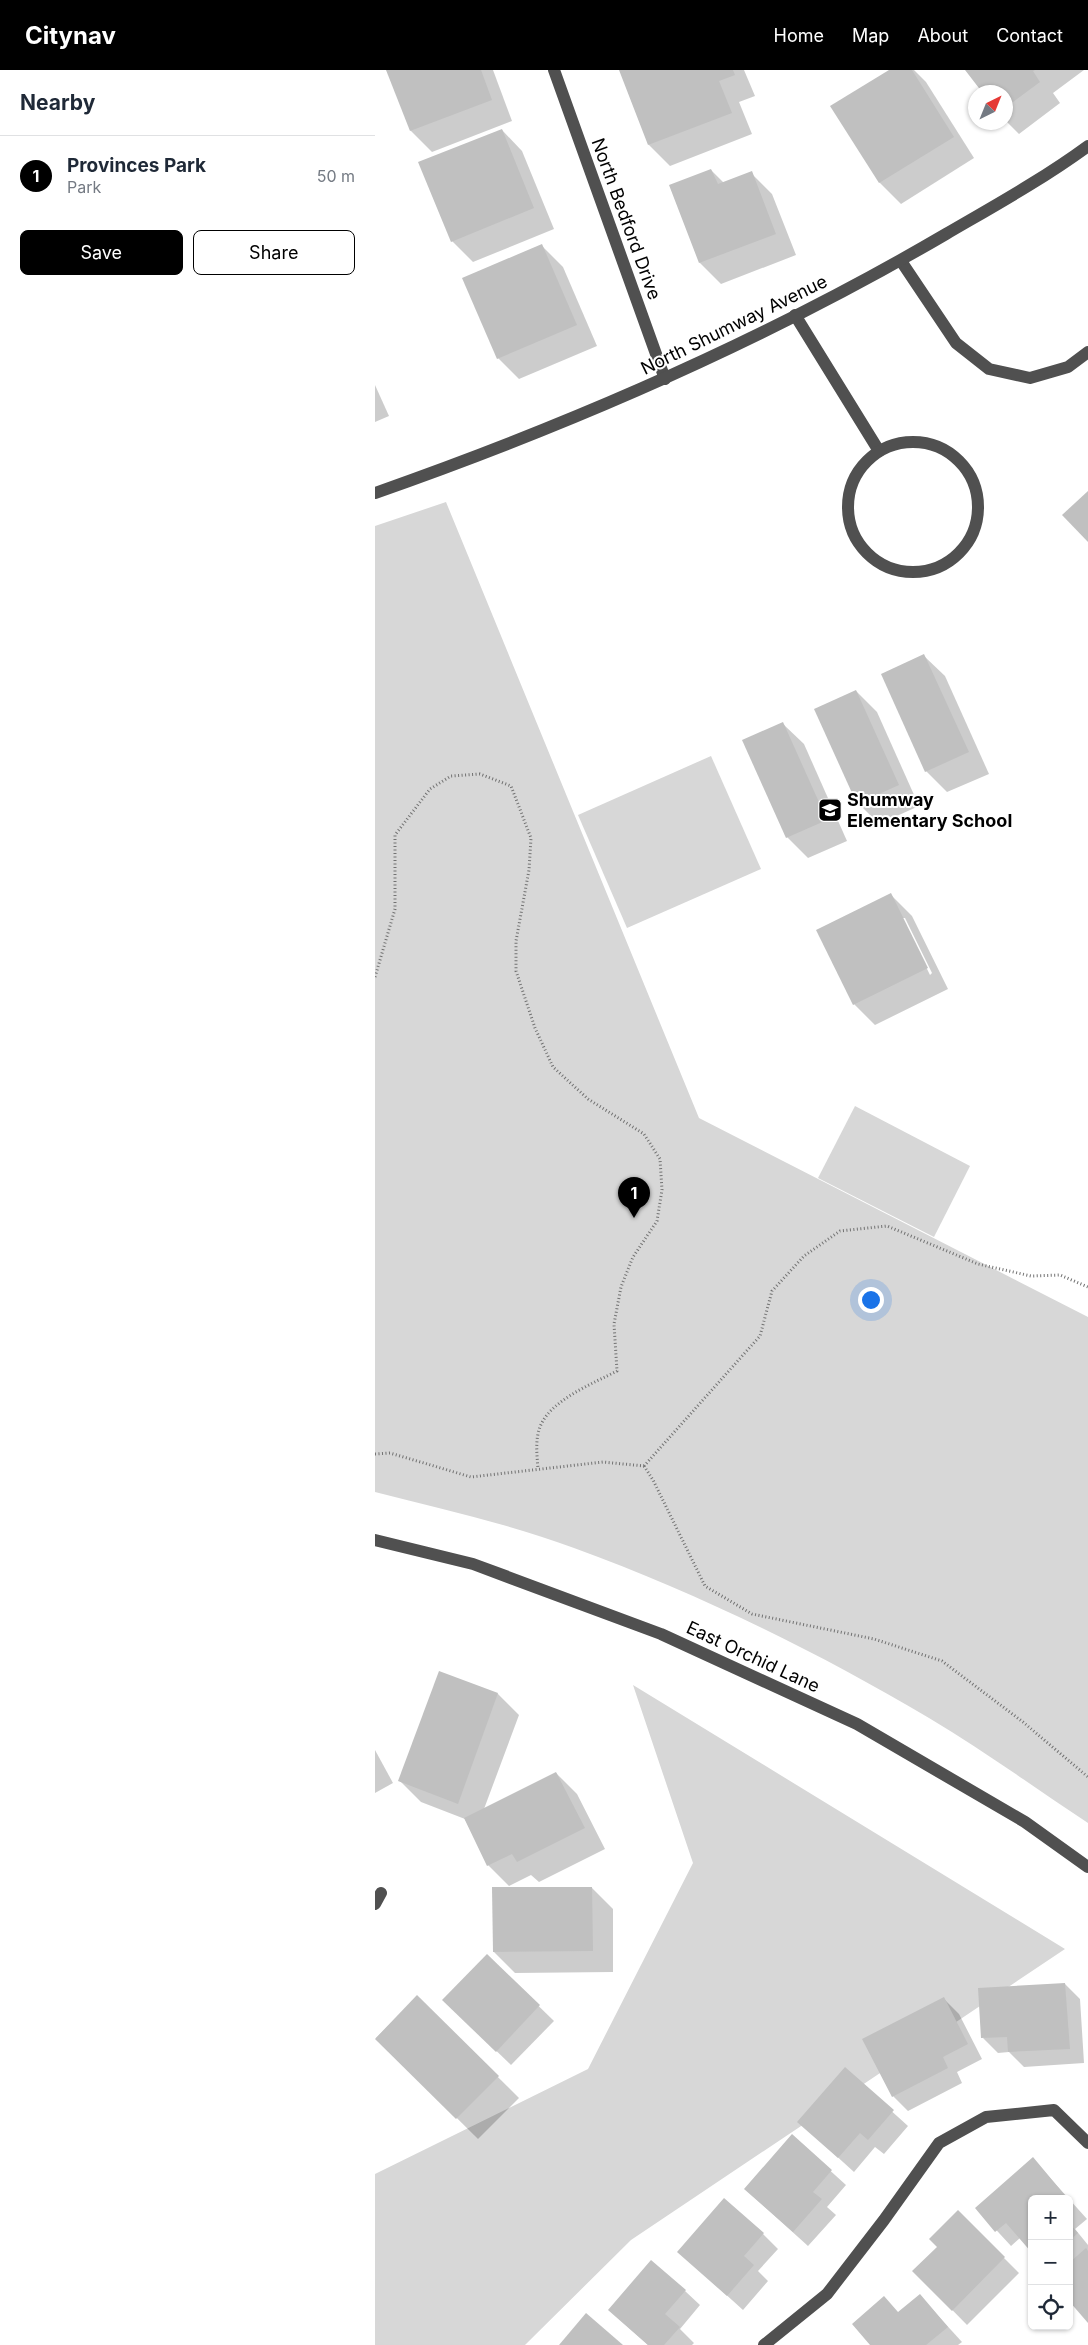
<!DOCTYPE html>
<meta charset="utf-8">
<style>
body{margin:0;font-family:Inter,sans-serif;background:#f6f6f7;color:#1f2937}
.controls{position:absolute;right:15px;bottom:15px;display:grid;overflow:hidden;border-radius:8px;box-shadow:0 1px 4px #0004}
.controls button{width:45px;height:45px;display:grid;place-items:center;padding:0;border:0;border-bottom:1px solid #e0e1e3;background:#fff;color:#1f2937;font:25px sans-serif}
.compass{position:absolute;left:593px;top:15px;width:45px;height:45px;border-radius:50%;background:#fff;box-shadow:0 1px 4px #0004;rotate:43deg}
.you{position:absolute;left:495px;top:1229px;width:18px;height:18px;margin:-12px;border:4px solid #fff;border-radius:50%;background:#1a73e8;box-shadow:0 0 0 8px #1a73e833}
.badge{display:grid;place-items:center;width:32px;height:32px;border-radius:50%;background:#000;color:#fff;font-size:16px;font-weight:700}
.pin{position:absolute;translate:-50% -41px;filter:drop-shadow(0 1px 2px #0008)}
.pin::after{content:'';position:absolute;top:26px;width:18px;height:15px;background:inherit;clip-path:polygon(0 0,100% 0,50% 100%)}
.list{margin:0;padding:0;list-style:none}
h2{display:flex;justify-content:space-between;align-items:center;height:65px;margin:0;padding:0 20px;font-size:21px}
h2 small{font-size:16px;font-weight:400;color:#747a83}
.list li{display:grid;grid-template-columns:32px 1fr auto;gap:15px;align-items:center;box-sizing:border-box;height:80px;padding:0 20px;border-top:1px solid #e0e1e3}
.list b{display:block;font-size:19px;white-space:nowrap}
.list p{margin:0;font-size:16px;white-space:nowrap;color:#747a83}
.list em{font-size:16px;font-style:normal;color:#747a83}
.actions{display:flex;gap:10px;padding:15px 20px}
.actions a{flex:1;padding:11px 0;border:1px solid #000;border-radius:8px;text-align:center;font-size:18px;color:#000}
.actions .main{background:#000;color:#fff}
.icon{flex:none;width:28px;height:28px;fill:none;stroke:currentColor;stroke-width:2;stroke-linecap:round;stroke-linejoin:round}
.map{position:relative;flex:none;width:713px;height:2275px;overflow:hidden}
header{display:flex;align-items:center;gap:30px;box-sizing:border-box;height:70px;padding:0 25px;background:#000;color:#fff}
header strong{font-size:24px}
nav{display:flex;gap:28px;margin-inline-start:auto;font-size:18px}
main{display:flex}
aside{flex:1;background:#fff}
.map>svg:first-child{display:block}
.green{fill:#d7d7d7}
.shadow{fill:#0003;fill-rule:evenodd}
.building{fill:#c0c0c0}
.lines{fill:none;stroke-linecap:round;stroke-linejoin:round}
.path{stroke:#727272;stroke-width:3;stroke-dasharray:1 2.5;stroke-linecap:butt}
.minor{stroke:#505050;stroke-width:12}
.labels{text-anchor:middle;stroke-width:4;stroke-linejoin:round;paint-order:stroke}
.street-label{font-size:18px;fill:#000;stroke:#fff}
.poi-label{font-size:18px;font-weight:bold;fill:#000;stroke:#fff;text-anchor:start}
</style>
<header>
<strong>Citynav</strong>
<nav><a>Home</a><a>Map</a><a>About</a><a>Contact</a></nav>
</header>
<main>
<aside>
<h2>Nearby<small></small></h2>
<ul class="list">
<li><span class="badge">1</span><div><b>Provinces Park</b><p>Park</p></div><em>50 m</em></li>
</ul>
<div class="actions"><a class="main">Save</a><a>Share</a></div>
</aside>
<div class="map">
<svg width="713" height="2275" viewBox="0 0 713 2275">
<rect width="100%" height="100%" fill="#fff"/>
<g class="green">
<path d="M71,432L324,1048L713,1247V1753C660,1718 608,1680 554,1648C441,1581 322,1523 199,1478C135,1454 66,1439 0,1422V456Z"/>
<polygon points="336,686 386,799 252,858 203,745"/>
<polygon points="480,1036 595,1096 559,1167 443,1108"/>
<polygon points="258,1615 690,1879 256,2170 150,2275 0,2275 0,2104 213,1999 318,1793"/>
</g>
<g class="shadow">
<polygon points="12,0 118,0 137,51 57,82 36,61"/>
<polygon points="245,0 369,0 380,26 364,32 377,64 295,96 274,75"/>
<polygon points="516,0 539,0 551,12 599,88 526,134 505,113 457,37"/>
<polygon points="592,0 709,0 678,23 685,33 644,64 630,50 630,22 608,22"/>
<polygon points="127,60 147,81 179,159 98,192 77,171"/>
<polygon points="336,100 349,113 376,103 397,124 421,185 346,214 325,193 295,116"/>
<polygon points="167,176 188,197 222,276 144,309 123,288"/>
<polygon points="0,315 14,346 0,352"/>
<polygon points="549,586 570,606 614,704 572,722 551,701"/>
<polygon points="481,621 502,642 544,736 504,754 483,733"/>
<polygon points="408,654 429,674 472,771 433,788 412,767"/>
<path d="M516,825L537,846L573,919L500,955L479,934L443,860ZM527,848H530L557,903L555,905Z"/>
<polygon points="65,1603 123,1624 144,1645 109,1739 181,1703 202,1724 230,1779 164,1812 156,1805 134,1816 113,1795 90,1749 46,1732 25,1711"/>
<polygon points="0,1680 18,1713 0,1723"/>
<polygon points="217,1818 238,1839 238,1902 140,1903 119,1882"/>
<polygon points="112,1886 179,1951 136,1995 84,1945"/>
<polygon points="690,1914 705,1929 709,1993 649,1997 634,1982 623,1983 608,1968"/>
<polygon points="42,1927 144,2028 103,2069 1,1968"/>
<polygon points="569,1929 584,1944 607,1989 582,2002 587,2013 533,2041 518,2026"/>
<polygon points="470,1999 533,2056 509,2084 500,2077 479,2102 424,2052"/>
<polygon points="417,2066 471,2115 452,2137 461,2145 433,2176 370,2119"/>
<polygon points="658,2089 694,2129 657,2129 645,2168 636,2176 601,2138"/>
<polygon points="694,2129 712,2149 700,2159 713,2175 713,2251 694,2230"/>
<polygon points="583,2142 644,2203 592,2255 539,2201 563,2177"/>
<polygon points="388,2164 403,2179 383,2201 393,2211 368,2240 304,2182"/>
<polygon points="310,2221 325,2235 305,2259 319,2273 317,2275 273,2275 234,2240"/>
<polygon points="545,2226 587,2272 583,2275 496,2275 524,2243"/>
</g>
<g class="building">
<polygon points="11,0 106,0 117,30 35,61"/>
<polygon points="244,0 358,0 360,5 344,11 357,43 273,75"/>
<polygon points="514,0 537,0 579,67 504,113 455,36"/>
<polygon points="590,0 660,0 658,1 665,12 630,38 630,22 607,22"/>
<polygon points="127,59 159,138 76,172 43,92"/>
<polygon points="336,99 343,114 377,101 401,164 324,193 294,115"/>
<polygon points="167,174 202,255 122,289 87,208"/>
<polygon points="713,421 713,472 687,445"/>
<polygon points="549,584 594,682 550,702 506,604"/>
<polygon points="481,620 524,715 482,734 439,639"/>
<polygon points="408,652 452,750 411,768 367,670"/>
<polygon points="516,823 553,898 478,935 441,860"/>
<polygon points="64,1601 123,1623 83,1734 23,1711"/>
<polygon points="181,1702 210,1758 142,1792 137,1784 112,1796 89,1748"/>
<polygon points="117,1817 217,1817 218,1881 118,1882"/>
<polygon points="112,1884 165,1935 121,1982 67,1930"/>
<polygon points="690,1913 695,1979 633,1982 632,1967 606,1968 603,1918"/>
<polygon points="42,1925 124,2006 81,2049 0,1969"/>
<polygon points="569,1927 593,1974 568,1987 573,1998 517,2027 487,1969"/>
<polygon points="470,1997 519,2040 493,2070 485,2063 463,2088 422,2052"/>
<polygon points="417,2064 457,2100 438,2122 447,2129 418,2162 369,2119"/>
<polygon points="658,2087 693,2129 657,2129 657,2183 631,2153 620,2162 600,2138"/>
<polygon points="349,2128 389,2163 369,2186 379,2195 352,2226 302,2182"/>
<polygon points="583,2140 630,2187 577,2241 537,2201 562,2177 554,2169"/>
<polygon points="694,2153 703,2163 694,2171"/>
<polygon points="711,2178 713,2181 713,2253 694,2231 694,2193"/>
<polygon points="276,2190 311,2220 290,2244 305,2257 289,2275 273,2275 233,2240"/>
<polygon points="545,2224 573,2257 551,2275 495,2275 477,2254 509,2226 523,2242"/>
<polygon points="211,2243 248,2275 184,2275"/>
</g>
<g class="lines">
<g class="path">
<path d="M0,907L20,839V765L55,719L76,706L105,704L136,716L156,768L154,800L141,871V901L160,958L178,997L213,1029L269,1064L285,1089L287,1120L282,1151L258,1187L246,1217L239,1254L242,1301C219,1313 175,1330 165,1357C160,1370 162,1385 163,1399"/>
<polyline points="0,1384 15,1383 96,1407 228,1392 269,1396"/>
<polyline points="269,1396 278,1410 330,1516 377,1544 499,1569 567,1591 648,1652 713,1707"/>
<polyline points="269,1396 385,1266 397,1221 429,1186 465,1161 512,1156 603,1194 656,1206 685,1205 713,1217"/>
</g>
<g class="minor">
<polyline points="179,0 290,309"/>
<polyline points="526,191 581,273 614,299 655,308 693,297 713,282"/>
<polyline points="420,245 504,381"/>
<circle cx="538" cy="437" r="65"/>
<path d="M0,423C197,354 390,270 571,164C619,136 668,109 713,76"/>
<polyline points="0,1470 98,1494 286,1564 482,1654 650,1752 713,1797"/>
<polyline points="0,1834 6,1823"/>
<polyline points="389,2275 452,2224 509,2150 564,2073 611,2047 679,2040 713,2073"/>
</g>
</g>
<defs>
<g id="school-square" transform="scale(1.25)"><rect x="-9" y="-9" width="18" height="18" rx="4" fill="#000" stroke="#fff"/><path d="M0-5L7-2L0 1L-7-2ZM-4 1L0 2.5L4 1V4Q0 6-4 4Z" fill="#fff"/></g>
</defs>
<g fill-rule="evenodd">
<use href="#school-square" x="455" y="740"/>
</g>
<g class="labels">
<g class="street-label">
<text transform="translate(251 149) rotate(70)" y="6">North Bedford Drive</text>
<text transform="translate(359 255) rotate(-26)" y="6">North Shumway Avenue</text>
<text transform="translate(378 1587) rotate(25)" y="6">East Orchid Lane</text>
</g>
<g class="poi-label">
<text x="472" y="736">Shumway<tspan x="472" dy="21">Elementary School</tspan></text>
</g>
</g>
</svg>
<div class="controls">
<button>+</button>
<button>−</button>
<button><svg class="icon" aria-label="locate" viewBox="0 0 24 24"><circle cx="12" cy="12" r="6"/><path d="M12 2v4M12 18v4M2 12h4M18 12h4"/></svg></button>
</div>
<svg class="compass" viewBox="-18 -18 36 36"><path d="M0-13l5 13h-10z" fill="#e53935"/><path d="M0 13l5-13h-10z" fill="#747a83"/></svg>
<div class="you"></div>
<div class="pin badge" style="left:259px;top:1148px">1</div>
</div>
</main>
